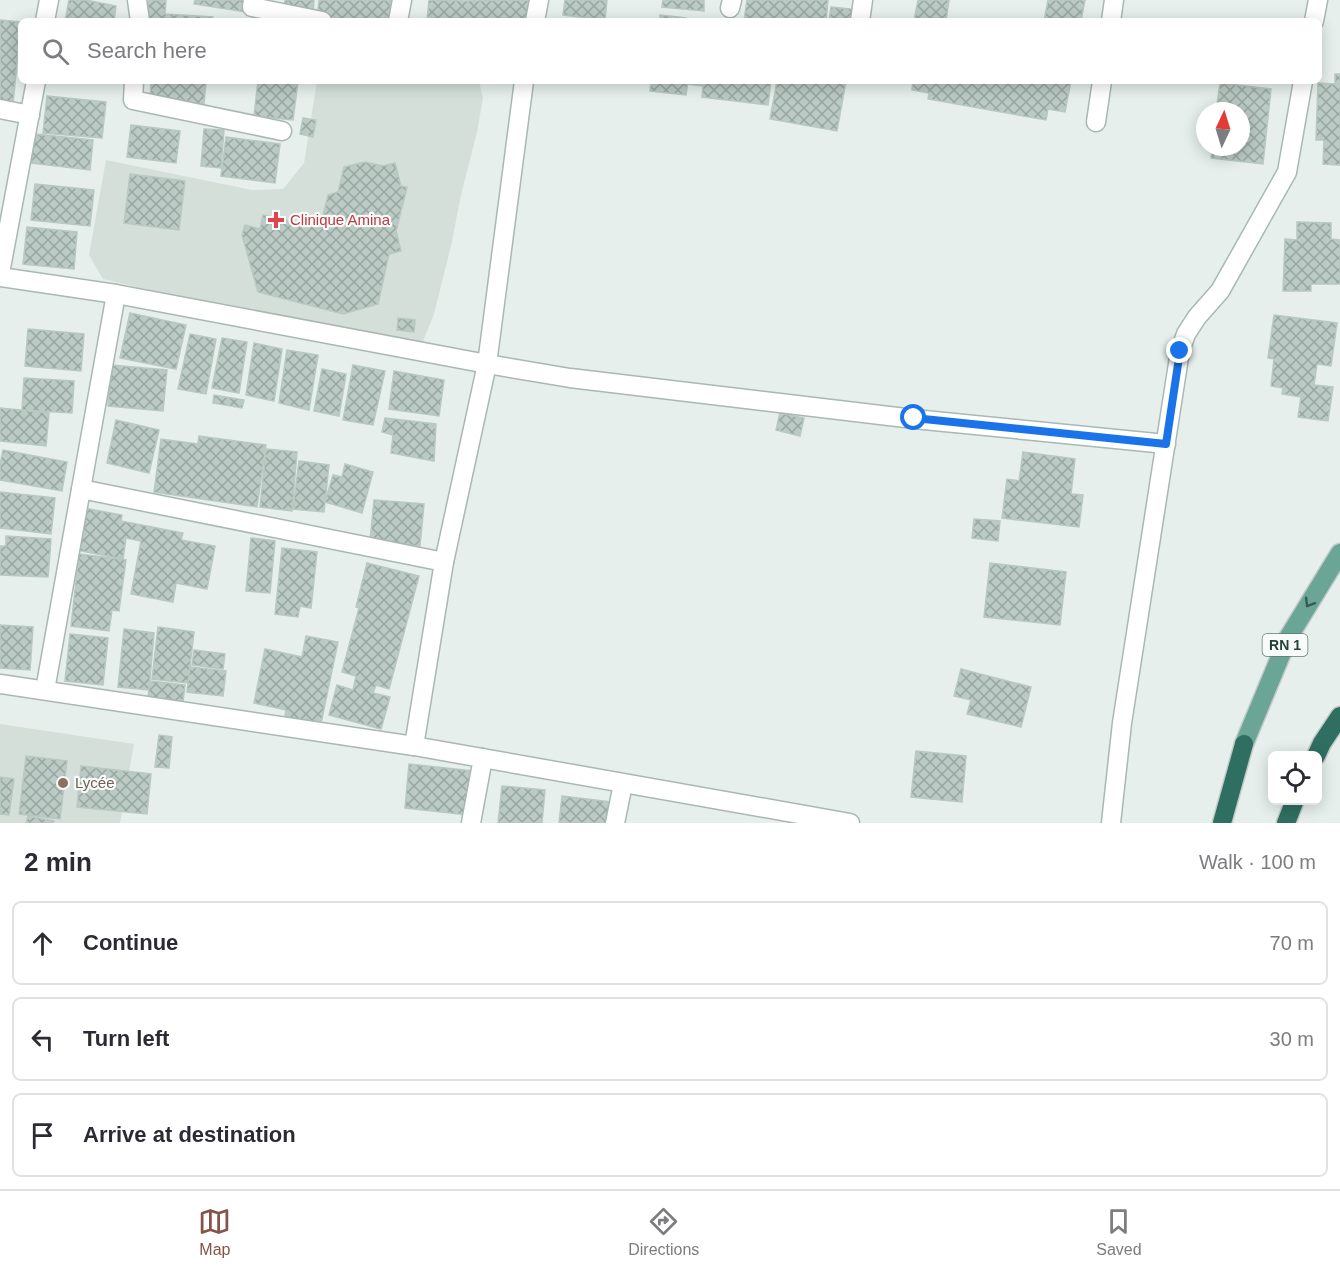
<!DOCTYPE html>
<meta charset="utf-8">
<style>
body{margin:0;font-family:Helvetica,sans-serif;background:#f2f2f3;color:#2b2b33}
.controls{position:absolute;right:18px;bottom:18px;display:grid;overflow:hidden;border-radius:9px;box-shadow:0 3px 15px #0003}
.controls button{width:54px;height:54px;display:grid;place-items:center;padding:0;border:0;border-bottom:2px solid #e1e1e2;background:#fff;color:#2b2b33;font:30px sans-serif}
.compass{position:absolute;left:1196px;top:102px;width:54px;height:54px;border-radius:50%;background:#fff;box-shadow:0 3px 15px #0003;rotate:4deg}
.stop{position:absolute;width:18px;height:18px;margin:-14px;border:4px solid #1a73e8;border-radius:50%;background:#fff}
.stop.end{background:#1a73e8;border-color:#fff;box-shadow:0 2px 6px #0008}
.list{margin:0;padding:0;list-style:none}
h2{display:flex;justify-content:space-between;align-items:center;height:78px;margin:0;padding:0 24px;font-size:26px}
h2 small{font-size:20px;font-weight:400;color:#7c7c81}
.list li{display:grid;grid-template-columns:39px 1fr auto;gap:18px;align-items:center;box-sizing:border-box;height:84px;margin:0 12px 12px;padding:0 12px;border:2px solid #e1e1e2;border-radius:9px}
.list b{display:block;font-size:22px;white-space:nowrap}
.list em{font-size:20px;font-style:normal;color:#7c7c81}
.icon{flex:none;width:33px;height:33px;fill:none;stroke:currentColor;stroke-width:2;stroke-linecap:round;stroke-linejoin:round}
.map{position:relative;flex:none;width:1340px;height:823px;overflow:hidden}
.search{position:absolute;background:#fff;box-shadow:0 3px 15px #0003;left:18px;right:18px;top:18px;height:66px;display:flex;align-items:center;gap:15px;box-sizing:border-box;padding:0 21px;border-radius:9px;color:#7c7c81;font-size:22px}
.sheet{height:366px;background:#fff}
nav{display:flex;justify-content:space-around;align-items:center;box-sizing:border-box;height:84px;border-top:2px solid #e1e1e2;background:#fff;font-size:16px;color:#7c7c81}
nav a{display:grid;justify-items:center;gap:3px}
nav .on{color:#855347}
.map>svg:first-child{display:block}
.built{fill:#d4dfda}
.building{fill:url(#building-cross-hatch);stroke:#b8c9c2;stroke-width:1.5}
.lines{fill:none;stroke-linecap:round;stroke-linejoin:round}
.minor-casing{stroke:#a8b8b2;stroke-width:21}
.primary-casing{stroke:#c2cac8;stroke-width:21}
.motorway-casing{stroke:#c2cac8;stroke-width:21}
.minor{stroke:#fff;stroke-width:18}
.primary{stroke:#6aa596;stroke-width:18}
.motorway{stroke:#2f6f62;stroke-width:18}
.oneway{stroke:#365b51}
.route{stroke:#1a73e8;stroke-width:8}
.health-dot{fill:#e0444e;stroke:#f7fbf9;stroke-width:2}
.education-dot{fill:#8d6e63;stroke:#f7fbf9;stroke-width:2}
.labels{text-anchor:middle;stroke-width:4.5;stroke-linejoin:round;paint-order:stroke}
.shield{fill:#f7fbf9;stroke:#637a73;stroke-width:1.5}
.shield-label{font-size:14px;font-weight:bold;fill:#24423a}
.health-label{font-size:15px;fill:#be3a42;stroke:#f7fbf9;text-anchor:start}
.education-label{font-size:15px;fill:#785e54;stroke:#f7fbf9;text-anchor:start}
</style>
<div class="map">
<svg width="1340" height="823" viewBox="0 0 1340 823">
<defs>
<pattern id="building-cross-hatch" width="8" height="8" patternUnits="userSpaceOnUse" patternTransform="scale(1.5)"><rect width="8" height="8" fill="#bbcac4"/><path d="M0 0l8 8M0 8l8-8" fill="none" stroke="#98a6a0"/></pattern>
</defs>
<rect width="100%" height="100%" fill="#e6efeb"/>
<g class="built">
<polygon points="317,81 479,81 483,98 477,132 461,195 451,246 434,314 421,346 231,309 103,279 89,255 106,160 252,190 283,189 304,163"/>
<polygon points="0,724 134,744 120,823 0,823"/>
</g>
<g class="building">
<polygon points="69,0 86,0 116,6 114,21 65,21"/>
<polygon points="149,0 166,0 165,14 213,17 213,21 147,21"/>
<polygon points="195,0 255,0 252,13 194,4"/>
<polygon points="285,0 314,0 313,14 284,11"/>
<polygon points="319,0 391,0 389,21 317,21"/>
<polygon points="429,0 465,1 532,0 530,21 427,21"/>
<polygon points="565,0 607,0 605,20 563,15"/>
<polygon points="663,0 704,0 704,11 662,7"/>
<polygon points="747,0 828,0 826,21 744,21"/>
<polygon points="918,0 949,0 946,21 914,21"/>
<polygon points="1048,0 1085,0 1081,21 1044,21"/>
<polygon points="831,7 869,11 868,21 829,21"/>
<polygon points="660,15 686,18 686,21 660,21"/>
<polygon points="0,20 21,22 13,104 0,103"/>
<polygon points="1335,74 1340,74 1340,165 1323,164 1324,140 1316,140 1318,83 1335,84"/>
<polygon points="151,81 206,81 204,104 150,99"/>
<polygon points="258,81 298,81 293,120 254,116"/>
<polygon points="651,81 688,81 686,95 650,91"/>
<polygon points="688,81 771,81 768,105 702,97 703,86 688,84"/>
<polygon points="777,81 797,84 797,81 846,81 837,131 770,119"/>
<polygon points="913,81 1071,81 1065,112 1048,109 1046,120 928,99 929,93 912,90"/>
<polygon points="1220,83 1271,89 1263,164 1211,158 1212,147 1241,147 1241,111 1216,111"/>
<polygon points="47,96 106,102 102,138 43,133"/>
<polygon points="303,118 316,120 313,137 300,134"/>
<polygon points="131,125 180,131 176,163 127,157"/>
<polygon points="204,129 224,130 221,168 201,166"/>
<polygon points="35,134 93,140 90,170 31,163"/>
<polygon points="226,137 280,144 275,183 221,176"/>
<polygon points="365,162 383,166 395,163 401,186 407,187 396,231 401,251 389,254 378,304 343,314 258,292 242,235 245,225 260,229 263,215 320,228 328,195 338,192 344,167"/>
<polygon points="130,174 185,181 179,230 124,223"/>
<polygon points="35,184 94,190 90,226 31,220"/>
<polygon points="1297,222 1331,223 1331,239 1340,240 1340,284 1311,284 1311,291 1283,291 1285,239 1297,240"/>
<polygon points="27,227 77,232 74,269 23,264"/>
<polygon points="130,313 186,325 176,369 120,358"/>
<polygon points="1274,315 1337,323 1331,366 1317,364 1314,385 1333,387 1328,421 1298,417 1301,397 1282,394 1283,388 1271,386 1274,359 1268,358"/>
<polygon points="398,318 415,320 414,332 397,330"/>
<polygon points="28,329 84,334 81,371 25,366"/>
<polygon points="190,334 216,339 206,394 178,389"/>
<polygon points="222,338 247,342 239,393 212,388"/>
<polygon points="254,343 282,349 274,401 246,395"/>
<polygon points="287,350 318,355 309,410 279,403"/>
<polygon points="111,365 167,370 163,411 108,406"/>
<polygon points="353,365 385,371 373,425 343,420"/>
<polygon points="322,369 346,374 339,416 314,411"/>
<polygon points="394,371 444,380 439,416 389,409"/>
<polygon points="24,378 74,381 72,413 22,410"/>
<polygon points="214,395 244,400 242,408 213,403"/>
<polygon points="0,408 49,413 46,446 0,441"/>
<polygon points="780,413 804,418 800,436 776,430"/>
<polygon points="385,418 436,424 434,461 391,453 393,435 382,432"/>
<polygon points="116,420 159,430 149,473 107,463"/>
<polygon points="199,436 266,445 257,507 154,492 161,439 198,444"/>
<polygon points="266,449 297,452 292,511 260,507"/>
<polygon points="3,450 67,462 62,491 0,480 0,464"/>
<polygon points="1023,452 1075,459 1071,494 1083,495 1079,527 1002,518 1007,479 1019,481"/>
<polygon points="299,461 329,465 324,512 293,509"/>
<polygon points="345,464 373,472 362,513 325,502 333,475 342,477"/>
<polygon points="0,492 55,498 51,534 0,528"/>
<polygon points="374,500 424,504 420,546 370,541"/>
<polygon points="84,508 122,515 121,521 183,533 181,540 215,546 207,589 176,583 173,602 131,594 141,541 126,538 123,559 76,550"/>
<polygon points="974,519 1000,521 998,541 972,538"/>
<polygon points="6,536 51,539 48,577 0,575 0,546 6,546"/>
<polygon points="251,538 275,541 270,593 246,591"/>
<polygon points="282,548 317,552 311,608 300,606 298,617 275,614"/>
<polygon points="79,554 126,560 119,611 112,610 109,631 71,626"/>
<polygon points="367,563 419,576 389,689 376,685 373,693 390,697 381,729 329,715 337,685 353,690 356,676 342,672 359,608 356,607"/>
<polygon points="990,563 1066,572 1060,625 984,617"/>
<polygon points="0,625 33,627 30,670 0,668"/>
<polygon points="158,627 194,632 188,683 152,679"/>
<polygon points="124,629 154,633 149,690 118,687"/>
<polygon points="70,634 108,638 103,685 65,681"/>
<polygon points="306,636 338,642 320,728 284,721 286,710 254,703 265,649 302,657"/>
<polygon points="194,650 225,654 223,669 192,665"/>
<polygon points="190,667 226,671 223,696 187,692"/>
<polygon points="961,669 1031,687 1021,727 967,714 971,700 954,696"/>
<polygon points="150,681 185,685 183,702 148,698"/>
<polygon points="159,735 172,737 169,768 155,767"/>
<polygon points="916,751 966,756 962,802 911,797"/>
<polygon points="26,756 67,761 60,819 19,814"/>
<polygon points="409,764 473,771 468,815 405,808"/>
<polygon points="81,766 151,774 147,814 77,807"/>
<polygon points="0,777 14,779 9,815 0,814"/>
<polygon points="502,786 545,790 542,823 498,823"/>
<polygon points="562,796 611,802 608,823 559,823"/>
<polygon points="28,816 54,821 53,823 26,823"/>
</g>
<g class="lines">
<g class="minor-casing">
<g id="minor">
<polyline points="137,0 140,21"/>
<polyline points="253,0 252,7 322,21"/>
<polyline points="730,8 732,0"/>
<polyline points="45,21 49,0"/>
<polyline points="398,21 402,0"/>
<polyline points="535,21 539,0"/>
<polyline points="860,21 863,0"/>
<polyline points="1111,21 1114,0"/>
<polyline points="1314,21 1318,0"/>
<polyline points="134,81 133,100 282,131"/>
<polyline points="0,109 30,115"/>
<polyline points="1096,122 1102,81"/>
<polyline points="0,273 36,81"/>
<polyline points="0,277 116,294 487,364 570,378 914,419 1166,444"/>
<polyline points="81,489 444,562"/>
<polyline points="0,684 414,746 850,823"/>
<polyline points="45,690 116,294"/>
<polyline points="414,746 444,562 487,364 524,81"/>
<polyline points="471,823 483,758"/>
<polyline points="615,823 623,784"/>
<polyline points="1111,823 1122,723 1180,351 1186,334 1197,317 1220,291 1287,172 1303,81"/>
</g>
</g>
<g class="primary-casing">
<polyline id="primary" points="1244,744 1288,638 1340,553"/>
</g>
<g class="motorway-casing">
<g id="motorway">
<polyline points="1316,756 1322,743 1340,716"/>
<polyline points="1222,823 1244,744"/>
<polyline points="1286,823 1295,800"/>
</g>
</g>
<use href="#minor" class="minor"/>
<use href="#primary" class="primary"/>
<use href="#motorway" class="motorway"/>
</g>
<defs><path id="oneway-chevron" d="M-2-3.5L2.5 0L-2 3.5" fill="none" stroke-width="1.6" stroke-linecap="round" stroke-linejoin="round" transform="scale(1.5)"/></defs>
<use class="oneway" href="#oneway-chevron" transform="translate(1309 603) rotate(121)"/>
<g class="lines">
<polyline class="route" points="914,418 1166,444 1180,351"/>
</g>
<path class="health-dot" d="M273 211h6v6h6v6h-6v6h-6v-6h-6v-6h6z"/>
<circle class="education-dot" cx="63" cy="783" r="6"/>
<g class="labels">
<rect class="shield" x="1262.5" y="634" width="45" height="22" rx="4.5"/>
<g class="shield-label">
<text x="1285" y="650">RN 1</text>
</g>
<g class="health-label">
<text x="290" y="225">Clinique Amina</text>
</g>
<g class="education-label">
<text x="75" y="788">Lycée</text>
</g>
</g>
</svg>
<div class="controls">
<button><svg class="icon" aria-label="locate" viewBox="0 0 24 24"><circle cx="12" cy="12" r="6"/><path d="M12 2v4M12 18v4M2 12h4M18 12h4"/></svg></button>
</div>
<svg class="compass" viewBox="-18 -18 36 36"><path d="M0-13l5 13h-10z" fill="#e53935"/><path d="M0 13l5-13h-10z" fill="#7c7c81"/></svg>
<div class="stop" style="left:914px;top:418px"></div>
<div class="stop end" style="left:1180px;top:351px"></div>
<div class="search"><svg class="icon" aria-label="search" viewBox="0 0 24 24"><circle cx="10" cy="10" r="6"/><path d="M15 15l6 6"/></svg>Search here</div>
</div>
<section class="sheet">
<h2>2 min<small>Walk · 100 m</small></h2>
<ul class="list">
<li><svg class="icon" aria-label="ahead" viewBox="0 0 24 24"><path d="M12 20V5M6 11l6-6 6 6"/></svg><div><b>Continue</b></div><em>70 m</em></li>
<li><svg class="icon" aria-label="left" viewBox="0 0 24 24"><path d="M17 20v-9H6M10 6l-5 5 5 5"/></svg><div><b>Turn left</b></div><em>30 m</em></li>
<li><svg class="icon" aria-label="arrive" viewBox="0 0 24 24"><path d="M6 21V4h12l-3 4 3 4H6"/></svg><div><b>Arrive at destination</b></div></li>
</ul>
</section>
<nav>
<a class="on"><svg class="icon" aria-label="map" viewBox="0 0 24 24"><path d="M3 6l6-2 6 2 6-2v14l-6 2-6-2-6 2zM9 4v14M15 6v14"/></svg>Map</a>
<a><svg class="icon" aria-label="directions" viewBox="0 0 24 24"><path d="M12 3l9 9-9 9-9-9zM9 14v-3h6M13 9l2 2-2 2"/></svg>Directions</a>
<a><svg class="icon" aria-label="saved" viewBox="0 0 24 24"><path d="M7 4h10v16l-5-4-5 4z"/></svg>Saved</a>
</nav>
